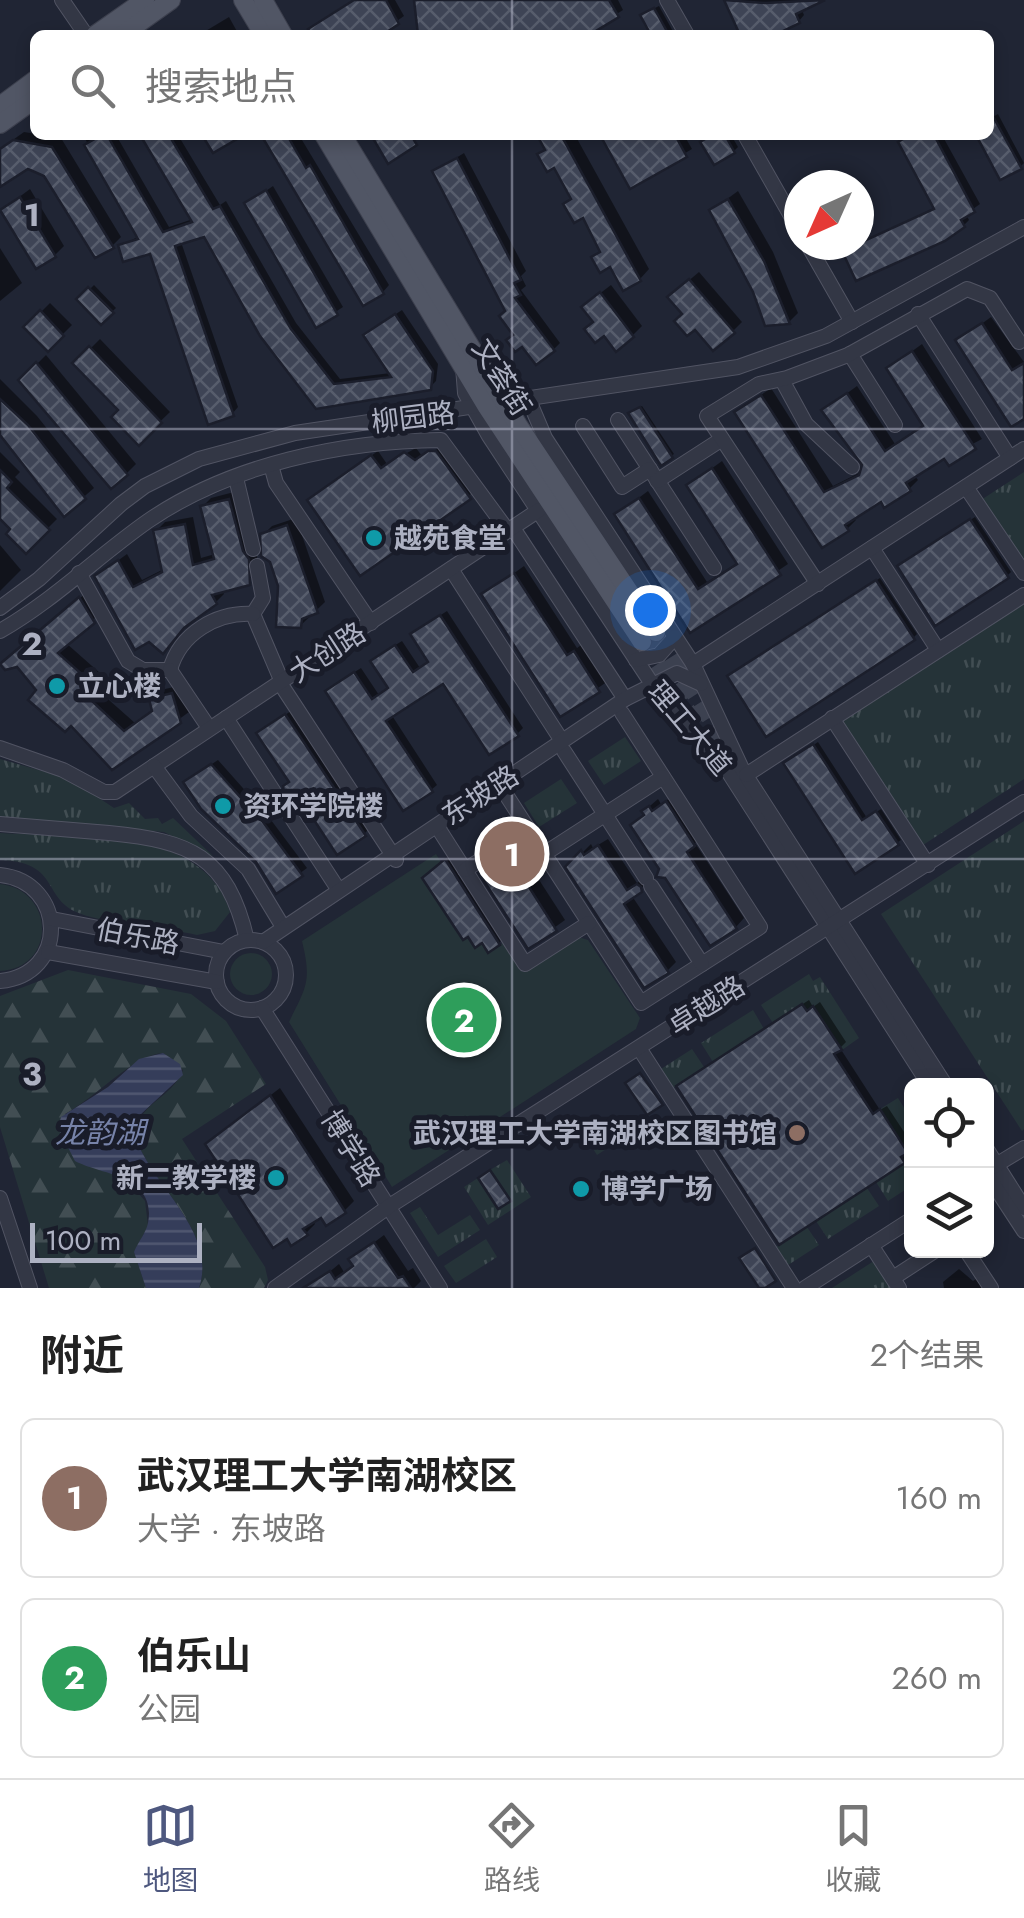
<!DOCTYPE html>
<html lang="zh">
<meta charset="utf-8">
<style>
body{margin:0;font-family:Jost,"Noto Sans SC",sans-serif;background:#f6f6f6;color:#222}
.controls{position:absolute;right:30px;bottom:30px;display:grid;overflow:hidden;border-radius:15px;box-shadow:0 5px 15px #0003}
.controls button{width:90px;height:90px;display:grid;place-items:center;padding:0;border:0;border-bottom:2px solid #e0e0e0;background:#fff;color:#222;font:50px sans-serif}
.compass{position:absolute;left:784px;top:170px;width:90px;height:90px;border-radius:50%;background:#fff;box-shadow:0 5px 15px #0003;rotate:225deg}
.scale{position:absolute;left:30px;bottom:25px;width:172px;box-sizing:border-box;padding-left:10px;border:5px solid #adb1c2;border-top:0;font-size:28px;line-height:35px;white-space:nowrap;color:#adb1c2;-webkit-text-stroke:8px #191c29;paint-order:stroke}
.you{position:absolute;left:650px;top:610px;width:35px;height:35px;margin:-25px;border:8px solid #fff;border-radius:50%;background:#1a73e8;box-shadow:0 0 0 15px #1a73e833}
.badge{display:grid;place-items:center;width:65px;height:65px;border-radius:50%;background:#4e587f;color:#fff;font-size:32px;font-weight:700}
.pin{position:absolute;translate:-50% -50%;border:5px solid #fff;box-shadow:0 2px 10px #0006}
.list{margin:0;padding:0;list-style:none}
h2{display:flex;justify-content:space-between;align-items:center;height:130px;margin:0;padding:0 40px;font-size:42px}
h2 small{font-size:32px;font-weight:400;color:#767676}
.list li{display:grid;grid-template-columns:65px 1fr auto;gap:30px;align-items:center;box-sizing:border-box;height:160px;margin:0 20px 20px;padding:0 20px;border:2px solid #e0e0e0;border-radius:15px}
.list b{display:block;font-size:38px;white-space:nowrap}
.list p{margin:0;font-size:32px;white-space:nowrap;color:#767676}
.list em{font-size:32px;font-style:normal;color:#767676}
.icon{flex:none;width:55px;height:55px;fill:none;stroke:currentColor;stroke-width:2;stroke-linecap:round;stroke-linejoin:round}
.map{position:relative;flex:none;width:1024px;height:1288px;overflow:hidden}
.search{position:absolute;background:#fff;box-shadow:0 5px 15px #0003;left:30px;right:30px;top:30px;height:110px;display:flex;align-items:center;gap:25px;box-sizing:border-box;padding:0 35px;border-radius:15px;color:#767676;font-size:38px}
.sheet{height:490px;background:#fff}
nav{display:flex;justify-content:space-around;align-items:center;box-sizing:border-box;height:140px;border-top:2px solid #e0e0e0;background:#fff;font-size:28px;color:#767676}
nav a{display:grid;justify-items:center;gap:5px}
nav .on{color:#4e587f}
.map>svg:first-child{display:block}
.grass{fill:url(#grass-tufts)}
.forest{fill:url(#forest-firs)}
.green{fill:#253338}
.water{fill:url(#water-rules)}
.shadow{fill:#0007}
.building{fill:url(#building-cross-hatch);stroke:#1b1e2b;stroke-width:2.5}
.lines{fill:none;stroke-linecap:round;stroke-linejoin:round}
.major-tunnel{stroke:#3c4150;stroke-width:18;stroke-dasharray:18 9;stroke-linecap:butt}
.minor-casing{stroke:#515463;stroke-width:16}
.major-casing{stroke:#3d404e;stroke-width:20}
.minor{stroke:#333745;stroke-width:14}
.major{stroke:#515665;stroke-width:18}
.grid{fill:none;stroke:#adb1c2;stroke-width:2.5;stroke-opacity:0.55}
.culture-dot{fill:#0f9aa8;stroke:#191c29;stroke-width:4}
.education-dot{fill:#8d6e63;stroke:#191c29;stroke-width:4}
.labels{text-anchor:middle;stroke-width:10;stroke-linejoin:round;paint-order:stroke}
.street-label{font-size:28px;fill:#adb1c2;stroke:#191c29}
.poi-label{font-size:28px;font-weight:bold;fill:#adb1c2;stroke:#191c29;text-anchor:start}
.water-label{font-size:30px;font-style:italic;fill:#7783a9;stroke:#191c29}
.grid-label{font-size:32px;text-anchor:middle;font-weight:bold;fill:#adb1c2;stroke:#191c29;stroke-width:10;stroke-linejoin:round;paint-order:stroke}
</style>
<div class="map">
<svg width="1024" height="1288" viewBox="0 0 1024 1288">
<defs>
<pattern id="grass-tufts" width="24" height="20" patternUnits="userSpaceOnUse" patternTransform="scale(2.5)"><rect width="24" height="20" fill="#253338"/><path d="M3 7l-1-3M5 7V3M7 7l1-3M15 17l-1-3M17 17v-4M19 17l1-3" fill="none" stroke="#424e53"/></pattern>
<pattern id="forest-firs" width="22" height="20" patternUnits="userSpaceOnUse" patternTransform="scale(2.5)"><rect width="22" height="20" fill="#253338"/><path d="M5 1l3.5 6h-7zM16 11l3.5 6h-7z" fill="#424e53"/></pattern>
<pattern id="water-rules" width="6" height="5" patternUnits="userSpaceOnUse" patternTransform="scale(2.5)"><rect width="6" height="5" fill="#353d5a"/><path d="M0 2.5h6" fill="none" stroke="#505770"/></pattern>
<pattern id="building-cross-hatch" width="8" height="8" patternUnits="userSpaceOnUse" patternTransform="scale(2.5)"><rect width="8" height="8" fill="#3e4455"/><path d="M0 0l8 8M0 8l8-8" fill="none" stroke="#575d6c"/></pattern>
</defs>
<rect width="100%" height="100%" fill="#202534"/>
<g class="grass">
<polygon points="1024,472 1024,565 981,500"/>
<polygon points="1024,600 1024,779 923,845 841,718"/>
<polygon points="625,737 641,761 604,785 588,761"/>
<polygon points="0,759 70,779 114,808 129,803 145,819 158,818 162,824 173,818 213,856 164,832 0,817"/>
<polygon points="561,779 577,803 539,827 524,803"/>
<polygon points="1024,821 1024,1129 1022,1131 881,914"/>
<path d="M0,833C73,838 204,824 230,912L215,931L197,935C165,927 100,924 74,911C43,895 58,862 0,860Z"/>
<polygon points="809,974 813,981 820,977 859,1038 842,1050 814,1007 807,1011 802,1005 773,1023 761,1005"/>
<polygon points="753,1010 764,1029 713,1062 701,1043"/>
<polygon points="692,1049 704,1067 670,1090 658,1071"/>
<polygon points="898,1098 911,1119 911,1186 888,1201 876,1182 905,1163 901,1157 907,1152 880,1109"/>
<polygon points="621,1117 632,1132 597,1155 587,1139"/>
<polygon points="507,1160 531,1197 488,1225 464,1187 478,1178 498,1209 510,1201 490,1170"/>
<polygon points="867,1188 879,1206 828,1239 816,1221"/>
<polygon points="420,1207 438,1235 470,1215 480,1230 438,1257 410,1213"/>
<polygon points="807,1227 819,1245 785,1267 773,1249"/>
<polygon points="486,1239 497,1257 456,1283 444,1266"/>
<polygon points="874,1261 892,1288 832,1288"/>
</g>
<path class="forest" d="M68,970L191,994L226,1021L266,1084L182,1139L265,1267L268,1280L264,1288H199C218,1231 151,1186 135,1136C137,1103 172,1099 183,1070L163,1053C133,1055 95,1098 65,1114L99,1167L122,1175L145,1201L148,1226L134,1252L146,1288H49L0,1127V996Z"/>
<g class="green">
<path d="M436,854L441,862L423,879L463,940L468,937L475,947L482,943L488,952L503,943L521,970L575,936L588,940L640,1018L636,1029L392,1187L289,1022C306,987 312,982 302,941Z"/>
<path d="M0,884C55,890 57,968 0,971Z"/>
<circle cx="251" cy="974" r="21"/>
</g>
<path class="water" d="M163,1053L180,1064L183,1075L140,1115L135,1136C151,1186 218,1231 199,1288H146L134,1252C138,1242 146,1233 148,1223C157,1175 101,1175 75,1161L58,1128L61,1117L108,1087L139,1059Z"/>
<g class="shadow">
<polygon points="358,0 395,0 404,16 377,35 315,35"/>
<polygon points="416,0 618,0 623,10 584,35 421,35"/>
<polygon points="726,0 815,0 801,8 804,15 799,21 769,35 743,35"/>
<polygon points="659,6 675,35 654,35 647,12"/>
<polygon points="229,17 239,35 199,35"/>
<polygon points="998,114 1024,163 1020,167 979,135 989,135 989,119"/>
<polygon points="24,132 61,138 121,237 112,246 46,174 28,166 0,184 0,149"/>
<polygon points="83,135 116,135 169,227 193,219 143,135 178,135 220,205 226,201 296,323 340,379 391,373 373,329 402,310 438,364 436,381 430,387 317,406 205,234 181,242 238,407 232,414 151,251 121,246 139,236"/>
<polygon points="265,135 299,135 389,285 383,292 364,302"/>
<polygon points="540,135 575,135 649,269 640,279 624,287 555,165 540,155 547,148"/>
<polygon points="603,135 684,135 692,149 631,185"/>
<polygon points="731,135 738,147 734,151 709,135"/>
<polygon points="909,135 942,135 980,204 966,214 969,220 964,225 845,251 936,207 901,142"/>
<polygon points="464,153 526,271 521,276 526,286 521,290 560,343 554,349 516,334 435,171"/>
<polygon points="273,186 343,307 317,324 247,204"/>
<polygon points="30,189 64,246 55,255 3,209"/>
<polygon points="738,191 773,252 798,313 789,322 756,291 712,210"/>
<polygon points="0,248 22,283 0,301"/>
<polygon points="699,272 742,322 733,331 685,313 680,288"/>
<polygon points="94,285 116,308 101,322 80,299"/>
<polygon points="611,285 642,326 633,335 595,321 594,298"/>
<polygon points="50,303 72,325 48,349 26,327"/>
<polygon points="991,317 1024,362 1024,414 958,341"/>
<polygon points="100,339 170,412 139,442 121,410 76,363"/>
<polygon points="922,344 982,439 914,475 918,480 909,489 853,517 856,520 847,529 737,412 771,388 833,486 863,471 865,464 824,410 857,386 895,444 925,424 889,368"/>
<polygon points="46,355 136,464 127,473 21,380"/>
<polygon points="0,379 37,416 94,488 64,514 0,431"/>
<polygon points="642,406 674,454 661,463 634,411"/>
<polygon points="442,447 475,491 361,573 316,494 378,451 387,464 416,448 422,456"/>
<polygon points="0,452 20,472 15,477 57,519 26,550 0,515"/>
<polygon points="722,461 788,564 691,629 617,514 648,491 707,582 739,562 689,485"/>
<polygon points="238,491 257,550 257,573 248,582 222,589 224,594 216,602 195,615 97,576 127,554 142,580 164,569 156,531 165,522 193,517 201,558 215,554 202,507 211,498"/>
<polygon points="975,517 1011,572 1007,576 904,563"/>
<polygon points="296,518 325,602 300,626 263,535 272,526"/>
<polygon points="0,545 21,570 0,591"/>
<polygon points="524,566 577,648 584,643 608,681 561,714 484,595"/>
<polygon points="880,578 917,634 913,638 734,673"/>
<polygon points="90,590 102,612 66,643 109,681 100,692 135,723 154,710 151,700 161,690 182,685 189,712 113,767 18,664 6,667 1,662"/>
<polygon points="447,611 523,728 517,734 443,681 391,714 437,785 431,790 334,685 361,668 379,695 391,687 379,655 402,641 420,668 431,661 419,629"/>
<polygon points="291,711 370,828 364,834 291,781 265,728"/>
<polygon points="818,742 867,818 881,809 901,840 856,870 791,760"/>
<polygon points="218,760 257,804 273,794 277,796 278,801 265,812 307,868 276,891 192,777"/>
<polygon points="676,794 702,836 695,843 744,918 736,927 662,869 644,811 658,799 661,804"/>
<polygon points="608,839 637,883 647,877 650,881 632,896 676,962 667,971 568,867 591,844 593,848"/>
<polygon points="455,852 508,934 499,943 435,869"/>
<polygon points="523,855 565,920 529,946 488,881"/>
<polygon points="809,1000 813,1007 820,1002 846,1042 840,1048 880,1110 887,1106 912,1144 904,1161 685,1080"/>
<polygon points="280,1088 354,1201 344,1211 313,1220 315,1224 306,1233 218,1135"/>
<polygon points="384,1235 408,1271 413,1268 421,1281 414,1288 310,1288 339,1264 344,1272 355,1265 352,1259"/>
<polygon points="959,1269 973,1281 984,1274 992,1288 944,1288 943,1282"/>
</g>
<g class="building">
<polygon points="354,0 386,0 399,24 382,35 312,35 308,29"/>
<polygon points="414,0 609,0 619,17 589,35 418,35"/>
<polygon points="724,0 765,3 825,0 796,14 800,23 775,35 740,35"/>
<polygon points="654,8 669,35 651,35 640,15"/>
<polygon points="989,109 1022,169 1000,180 976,135 989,135"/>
<polygon points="102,135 107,135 163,232 192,222 140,135 169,135 213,209 220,206 291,329 334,384 391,377 363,335 395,314 433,371 431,390 316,409 260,336 204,237 175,246 234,416 208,425 150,254 123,262 118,245 138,239 84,145"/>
<polygon points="202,135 244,135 213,153"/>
<polygon points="261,135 287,135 306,168 310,165 384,294 363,306"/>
<polygon points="371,135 411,135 417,145 388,164"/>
<polygon points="537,135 561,135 641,281 623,291 610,267 600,273 591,257 600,252 583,218 574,223 563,204 571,199 554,168 547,172 537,154 545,150"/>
<polygon points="600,135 675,135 687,157 630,189"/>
<polygon points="712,135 725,135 735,153 714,165 700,142"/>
<polygon points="910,135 934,135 975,212 961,220 965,227 945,241 856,281 842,251 934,209 898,142"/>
<polygon points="13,140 52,147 114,248 95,258 44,176 28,169 0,187 0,149"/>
<polygon points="457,158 521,280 514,283 521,295 515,298 555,351 536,365 522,347 515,352 506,340 513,335 499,316 505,311 432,171"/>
<polygon points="266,190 338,315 316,328 244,203"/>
<polygon points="20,197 56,257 36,269 0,210"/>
<polygon points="728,199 764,261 790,324 765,326 753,292 709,210"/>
<polygon points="689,279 735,333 713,351 695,330 687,336 674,321 682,314 667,297"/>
<polygon points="88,287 114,313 101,325 76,299"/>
<polygon points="600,292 634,337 616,352 604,336 595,343 584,329 593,322 581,307"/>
<polygon points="40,310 64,336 48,352 23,327"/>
<polygon points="982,323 1012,370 1024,363 1024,419 1011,427 955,340"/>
<polygon points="89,346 162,423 139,446 111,417 118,410 72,363"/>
<polygon points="912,351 976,449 949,466 944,459 906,483 911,491 884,508 881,502 845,525 849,531 822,548 734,412 761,395 824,492 859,475 862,465 821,410 847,393 885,451 923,426 886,368"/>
<polygon points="36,362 128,475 111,489 18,380"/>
<polygon points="0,399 28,425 86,499 64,517 0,435"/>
<polygon points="640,407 673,458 661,466 628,413"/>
<polygon points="428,451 436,451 471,499 360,576 307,500 371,455 381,468 404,452 415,460"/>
<polygon points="712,468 781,575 690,633 614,514 639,498 698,589 737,564 686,485"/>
<polygon points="0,470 12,482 7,488 50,530 26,554 6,534 10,529 0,519"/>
<polygon points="229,499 243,551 249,559 250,585 212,595 217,604 184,628 163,654 149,642 135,650 94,576 118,560 133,587 162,572 153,530 185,524 193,565 214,559 200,506"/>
<polygon points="970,519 1009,578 935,626 897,566"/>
<polygon points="287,525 318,613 302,619 301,628 276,627 278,586 270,562 261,556 260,534"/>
<polygon points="514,573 567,655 574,651 600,692 560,717 481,594"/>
<polygon points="876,580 915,640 766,737 727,676"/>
<polygon points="79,597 95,623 58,653 102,692 93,702 124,731 152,711 149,699 172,693 181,723 112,770 71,726 65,732 28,700 36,690 17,667 5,670 0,664"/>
<polygon points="440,615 519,736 489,755 443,684 386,721 433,792 403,811 325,691 354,672 372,699 388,688 370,661 395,645 413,672 428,662 410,634"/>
<polygon points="285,714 366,836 337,855 297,794 291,797 284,793 283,786 289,782 256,733"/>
<polygon points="813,744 862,820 876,811 899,845 855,874 783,763"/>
<polygon points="211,764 250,808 265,798 272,802 273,809 260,818 303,876 276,894 256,862 201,809 183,782"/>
<polygon points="666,801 695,846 687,852 737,929 710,946 665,878 656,877 659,869 630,825 644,815 641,811 649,806 652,811"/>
<polygon points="598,845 627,890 637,884 641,887 642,892 624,904 669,973 644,988 565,867 581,850 584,855"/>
<polygon points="445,859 500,945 488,953 482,943 475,948 468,937 463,940 422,878"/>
<polygon points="513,862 557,931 528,949 484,881"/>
<polygon points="802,1004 807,1011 813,1006 842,1050 834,1054 873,1114 880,1109 908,1153 901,1157 905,1163 779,1245 676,1086"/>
<polygon points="640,1073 663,1105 647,1115 625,1083"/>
<polygon points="270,1095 346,1213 326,1226 321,1218 303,1229 308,1235 291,1246 287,1239 273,1248 205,1144"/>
<polygon points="490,1170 511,1201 498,1209 478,1178"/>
<polygon points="374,1242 398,1278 403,1276 411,1288 303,1288 330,1271 335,1279 353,1266 348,1259"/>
<polygon points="755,1248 776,1281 765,1288 759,1288 739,1258"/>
</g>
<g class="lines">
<g class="major-tunnel">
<polyline points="657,634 724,739"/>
<polyline points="642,642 707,742"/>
</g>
<g class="minor-casing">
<g id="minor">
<polyline points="62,0 86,35"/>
<polyline points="667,0 687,35"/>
<polyline points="745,135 799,230"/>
<polyline points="808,245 852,322"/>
<polyline points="918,314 1010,458"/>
<polyline points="850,354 895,425"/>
<polyline points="463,367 465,393 489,436 656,690 729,773 930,1086"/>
<polyline points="782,380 806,424 852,467"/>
<polyline points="528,398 545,438 693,664 743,771 946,1086"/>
<polyline points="618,420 714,568"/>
<polyline points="583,426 622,487 650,469"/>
<polyline points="271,465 276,483 371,623"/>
<polyline points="236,478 253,549"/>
<polyline points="657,481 722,439"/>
<polyline points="966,487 1024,573"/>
<polyline points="513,528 625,699"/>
<polyline points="872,548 938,650"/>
<polyline points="451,569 562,741"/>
<polyline points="79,573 128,661 143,670 170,670"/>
<polyline points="818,584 707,416 759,384 787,378 848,355 967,289 990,298 1019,342"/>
<polyline points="0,608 39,579 121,504 145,486 199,459 295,433 738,367 826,336 1024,227"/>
<polyline points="253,614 282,682"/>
<polyline points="253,614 263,598 257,566"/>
<path d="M0,631C53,601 98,556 148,521C231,464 343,441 441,440L508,531"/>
<polyline points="636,660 659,655 675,637"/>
<polyline points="693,664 1024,449"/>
<path d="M170,670C180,633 217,612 253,614"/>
<polyline points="170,670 209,728"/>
<polyline points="280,683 396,860"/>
<polyline points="226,718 274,792"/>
<polyline points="832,718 928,865"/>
<polyline points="0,748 63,770 104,792 115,792 539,510"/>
<polyline points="564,751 646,878"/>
<polyline points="154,766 191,816 248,869 283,927"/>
<polyline points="746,775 1024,595"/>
<polyline points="503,790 641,1003 760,927 622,713"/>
<polyline points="282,803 338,889"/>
<path d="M0,824C36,827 72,830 109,833C190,841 227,855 247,940"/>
<polyline points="440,831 525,964 589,923"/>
<polyline points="544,854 663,777"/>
<polyline points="465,870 529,829"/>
<path d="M0,875C67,882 69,975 0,981"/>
<polyline points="651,886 702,964"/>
<polyline points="52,919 224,952"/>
<circle cx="251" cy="975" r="35"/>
<polyline points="263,942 625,699 677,673 701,684"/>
<polyline points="48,952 217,982"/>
<polyline points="262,1008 440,1288"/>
<polyline points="639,1048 794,1288"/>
<polyline points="986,1148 1024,1208"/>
<polyline points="991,1168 1024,1148"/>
<polyline points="986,1173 1024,1231"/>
<polyline points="0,1198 30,1288"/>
<polyline points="871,1245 899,1288"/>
<polyline points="966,1250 991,1288"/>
<polyline points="893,1278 936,1250"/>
<polyline points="275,1288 388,1207 1024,802"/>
<polyline points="805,1288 912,1219"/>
</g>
</g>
<g class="major-casing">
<g id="major">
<polyline points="243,0 264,35"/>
<polyline points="263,0 283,35"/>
<polyline points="95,35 145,0"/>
<polyline points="122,35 171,0"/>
<polyline points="0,106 35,80"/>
<polyline points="0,124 35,99"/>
<polyline points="324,135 487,407 642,642"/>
<polyline points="342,135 518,425 656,632"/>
</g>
</g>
<use href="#minor" class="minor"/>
<use href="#major" class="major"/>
</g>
<path class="grid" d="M512,0V35M512,135V1288M0,429H1024M0,859H1024"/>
<g class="culture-dot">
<circle cx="374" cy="538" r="10"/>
<circle cx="57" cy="686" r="10"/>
<circle cx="223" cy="806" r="10"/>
<circle cx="276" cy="1178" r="10"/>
<circle cx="581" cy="1189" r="10"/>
</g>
<circle class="education-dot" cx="797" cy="1133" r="10"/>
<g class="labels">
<g class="street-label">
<text transform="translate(502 377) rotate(58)" y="10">文荟街</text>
<text transform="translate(413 417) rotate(-7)" y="10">柳园路</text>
<text transform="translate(327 652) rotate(-33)" y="10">大创路</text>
<text transform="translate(690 728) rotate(50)" y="10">理工大道</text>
<text transform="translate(480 795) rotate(-33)" y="10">东坡路</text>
<text transform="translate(138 936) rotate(11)" y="10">伯乐路</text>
<text transform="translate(706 1005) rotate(-32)" y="10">卓越路</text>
<text transform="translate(351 1148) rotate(58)" y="10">博学路</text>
</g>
<g class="poi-label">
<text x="394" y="548">越苑食堂</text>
<text x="77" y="696">立心楼</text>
<text x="243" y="816">资环学院楼</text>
<text x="777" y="1143" text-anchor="end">武汉理工大学南湖校区图书馆</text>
<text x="256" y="1188" text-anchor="end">新二教学楼</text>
<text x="601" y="1199">博学广场</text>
</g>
<g class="water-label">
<text x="100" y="1143">龙韵湖</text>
</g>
</g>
<g class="grid-label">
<text x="32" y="226">1</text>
<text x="32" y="655">2</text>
<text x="32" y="1085">3</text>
</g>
</svg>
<div class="controls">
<button><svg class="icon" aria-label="locate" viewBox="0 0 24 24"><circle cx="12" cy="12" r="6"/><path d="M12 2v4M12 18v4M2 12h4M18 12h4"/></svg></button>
<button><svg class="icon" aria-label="layers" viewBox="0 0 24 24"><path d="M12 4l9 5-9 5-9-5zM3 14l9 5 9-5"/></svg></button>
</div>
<svg class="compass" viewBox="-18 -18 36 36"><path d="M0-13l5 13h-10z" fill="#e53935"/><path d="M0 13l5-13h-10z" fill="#767676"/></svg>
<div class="scale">100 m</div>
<div class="you"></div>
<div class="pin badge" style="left:512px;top:854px;background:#8d6e63">1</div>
<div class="pin badge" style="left:464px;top:1020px;background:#2e9e5b">2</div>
<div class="search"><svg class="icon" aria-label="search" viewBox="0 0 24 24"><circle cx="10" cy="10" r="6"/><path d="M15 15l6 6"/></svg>搜索地点</div>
</div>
<section class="sheet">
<h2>附近<small>2个结果</small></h2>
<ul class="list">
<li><span class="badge" style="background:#8d6e63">1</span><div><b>武汉理工大学南湖校区</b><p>大学 · 东坡路</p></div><em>160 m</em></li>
<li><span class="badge" style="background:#2e9e5b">2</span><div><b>伯乐山</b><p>公园</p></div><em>260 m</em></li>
</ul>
</section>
<nav>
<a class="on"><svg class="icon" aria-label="map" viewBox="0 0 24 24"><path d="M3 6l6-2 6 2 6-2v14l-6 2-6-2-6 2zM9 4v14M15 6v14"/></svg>地图</a>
<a><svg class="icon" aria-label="directions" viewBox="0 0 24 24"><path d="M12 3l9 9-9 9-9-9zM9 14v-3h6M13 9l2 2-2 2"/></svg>路线</a>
<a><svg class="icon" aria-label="saved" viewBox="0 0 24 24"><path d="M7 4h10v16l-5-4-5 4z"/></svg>收藏</a>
</nav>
